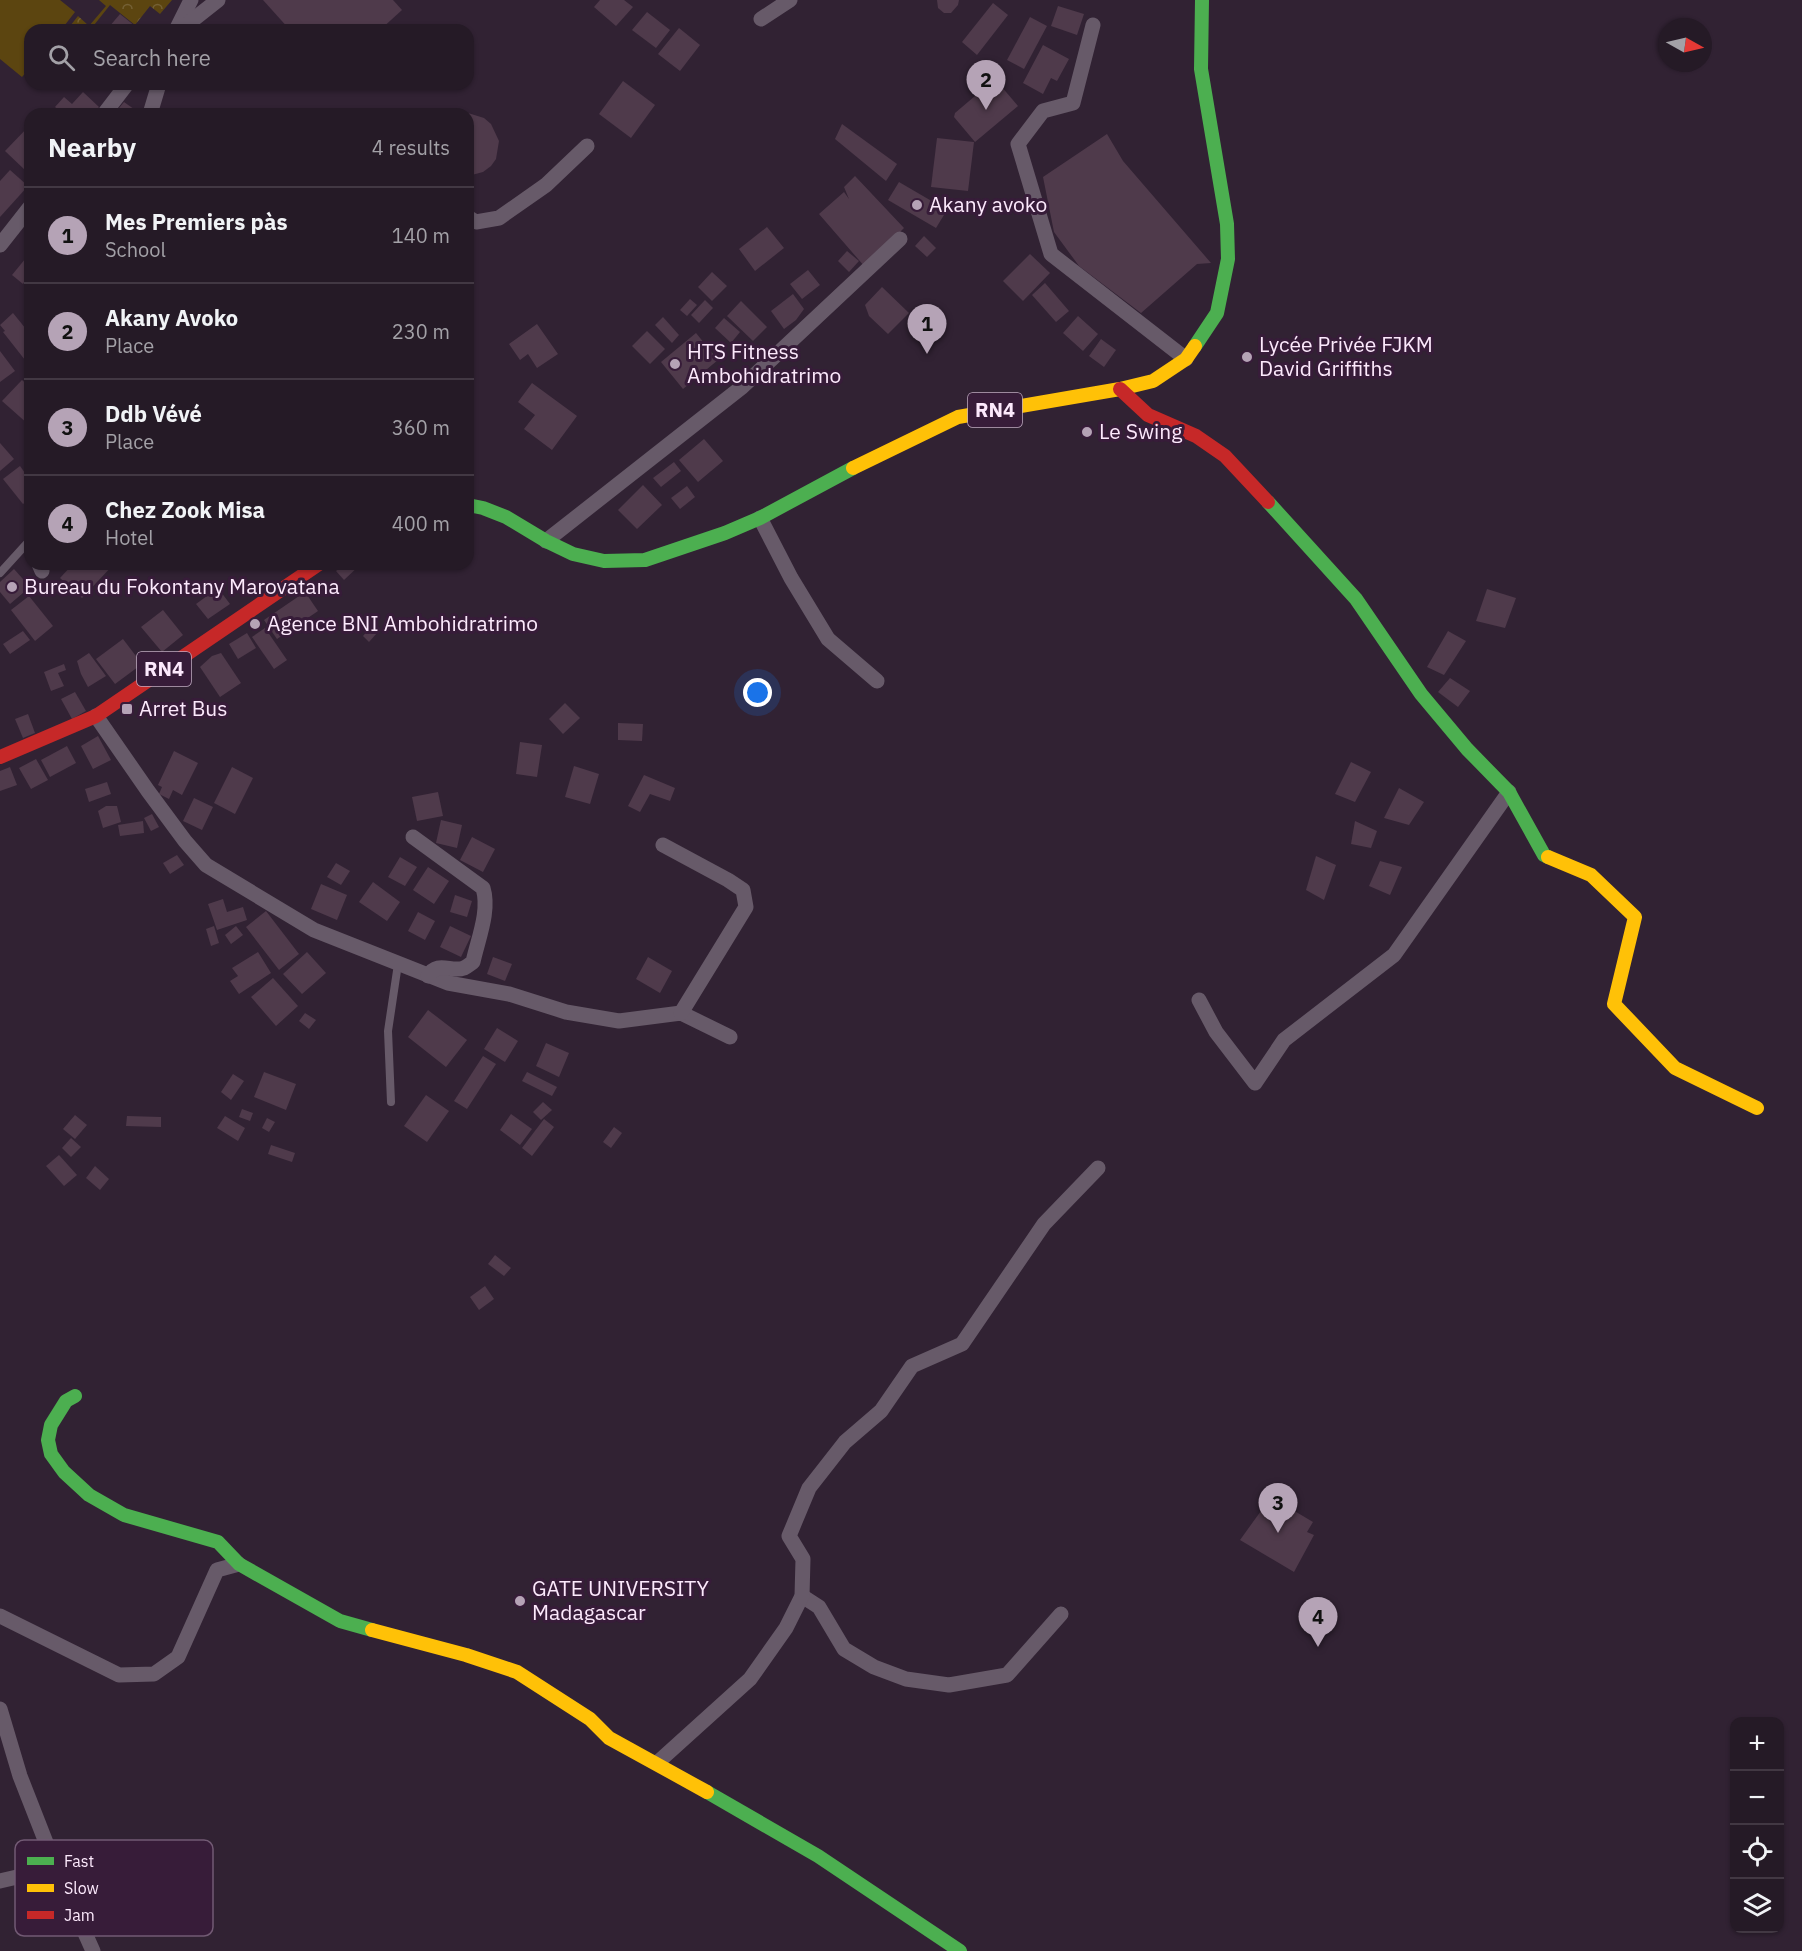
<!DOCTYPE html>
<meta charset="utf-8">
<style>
body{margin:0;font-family:"IBM Plex Sans",sans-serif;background:#2d232e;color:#f1f3f6}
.controls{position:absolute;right:18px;bottom:18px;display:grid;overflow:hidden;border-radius:12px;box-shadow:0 2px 4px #0004}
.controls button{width:54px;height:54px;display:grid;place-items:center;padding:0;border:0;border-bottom:2px solid #423843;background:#251a26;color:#f1f3f6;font:30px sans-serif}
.compass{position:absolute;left:1658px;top:18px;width:54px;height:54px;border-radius:50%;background:#251a26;box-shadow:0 2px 4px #0004;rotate:98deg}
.you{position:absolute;left:758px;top:693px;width:21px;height:21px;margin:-15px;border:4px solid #fff;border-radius:50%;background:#1a73e8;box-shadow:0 0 0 9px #1a73e833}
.badge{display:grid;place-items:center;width:39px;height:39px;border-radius:50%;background:#b5a3b6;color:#111;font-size:20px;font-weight:700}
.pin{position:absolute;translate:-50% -50px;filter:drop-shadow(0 2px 3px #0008)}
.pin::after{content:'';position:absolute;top:32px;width:21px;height:18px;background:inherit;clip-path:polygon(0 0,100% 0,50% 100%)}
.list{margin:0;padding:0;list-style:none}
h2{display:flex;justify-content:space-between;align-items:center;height:78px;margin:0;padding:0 24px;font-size:26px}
h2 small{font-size:20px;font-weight:400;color:#a3a1a7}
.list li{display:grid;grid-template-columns:39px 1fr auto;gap:18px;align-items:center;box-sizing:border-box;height:96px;padding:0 24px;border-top:2px solid #423843}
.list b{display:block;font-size:22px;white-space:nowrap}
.list p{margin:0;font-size:20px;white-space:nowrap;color:#a3a1a7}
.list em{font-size:20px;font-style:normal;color:#a3a1a7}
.icon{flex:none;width:33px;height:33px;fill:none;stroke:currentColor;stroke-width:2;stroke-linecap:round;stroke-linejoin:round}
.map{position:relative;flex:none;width:1802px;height:1951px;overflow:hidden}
.search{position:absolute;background:#251a26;box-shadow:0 2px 4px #0004;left:24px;top:24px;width:450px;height:66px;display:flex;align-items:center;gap:15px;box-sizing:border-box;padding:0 21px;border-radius:18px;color:#a3a1a7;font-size:22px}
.panel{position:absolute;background:#251a26;box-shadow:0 2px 4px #0004;left:24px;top:108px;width:450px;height:462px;border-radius:18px}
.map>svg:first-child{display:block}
.green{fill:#5c4510}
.forest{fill:url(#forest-crowns)}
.building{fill:#4f3a4b}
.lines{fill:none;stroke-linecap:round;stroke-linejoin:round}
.lane{stroke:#675a69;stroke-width:8}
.street{stroke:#675a69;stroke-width:15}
.fast{stroke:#4caf50;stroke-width:14}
.slow{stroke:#ffc107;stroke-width:14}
.jam{stroke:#c62828;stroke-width:14}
.poi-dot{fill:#b5a3b6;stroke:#371c39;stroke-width:2}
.labels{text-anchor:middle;stroke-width:6;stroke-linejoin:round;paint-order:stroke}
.shield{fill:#371c39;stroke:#c1acc2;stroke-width:1.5}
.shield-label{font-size:20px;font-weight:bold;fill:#fce9fc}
.poi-label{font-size:21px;fill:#fce9fc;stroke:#371c39;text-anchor:start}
.key{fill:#371c39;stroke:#725a74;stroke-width:1.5}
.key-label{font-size:16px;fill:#fce9fc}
</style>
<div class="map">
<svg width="1802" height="1951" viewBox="0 0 1802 1951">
<defs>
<pattern id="forest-crowns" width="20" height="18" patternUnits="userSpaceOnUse" patternTransform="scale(1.5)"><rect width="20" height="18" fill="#5c4510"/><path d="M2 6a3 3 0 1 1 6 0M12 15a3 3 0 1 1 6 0" fill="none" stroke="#746034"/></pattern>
</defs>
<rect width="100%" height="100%" fill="#312233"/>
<polygon class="green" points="0,0 60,0 75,12 61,30 30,30 30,68 22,77 0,59"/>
<polygon class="forest" points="99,0 172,0 160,14 150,6 135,25 110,5 90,30 67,30 78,16 89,26 106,6"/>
<g class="building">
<polygon points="263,0 393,0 402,10 380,30 290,30"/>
<polygon points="600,0 624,0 633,7 616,26 594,7"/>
<polygon points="937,0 959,0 958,5 951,13 944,13 938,8"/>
<polygon points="993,3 1008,15 977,55 962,42"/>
<polygon points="1058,6 1084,14 1077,35 1051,26"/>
<polygon points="647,12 670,30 656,48 632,30"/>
<polygon points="120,14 140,30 112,30 109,27"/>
<polygon points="1030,17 1047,26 1024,69 1007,60"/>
<polygon points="679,28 700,45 680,71 658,54"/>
<polygon points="1043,45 1069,59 1057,81 1051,78 1043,94 1023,83"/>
<polygon points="995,79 1018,106 975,142 954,117 955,113"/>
<polygon points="623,81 655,105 631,138 599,114"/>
<polygon points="83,92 99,107 93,114 60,114 61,112 55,107 64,97 72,104"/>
<polygon points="124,102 141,114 114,114"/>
<polygon points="468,113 484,118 491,124 499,141 496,159 491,166 483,172 468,176"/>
<polygon points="842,124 897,164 886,181 835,139"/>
<polygon points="30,125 30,167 26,171 5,151"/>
<polygon points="1107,134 1123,161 1211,263 1197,264 1141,313 1079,266 1054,232 1043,177"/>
<polygon points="937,138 974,142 968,191 931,187"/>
<polygon points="10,170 28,186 0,217 0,181"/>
<polygon points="855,176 904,228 865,267 819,214 844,192 849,199 844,187"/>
<polygon points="899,182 947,210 936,228 888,200"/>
<polygon points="767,227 784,248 755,271 739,249"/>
<polygon points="924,236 936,248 927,257 915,246"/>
<polygon points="847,251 859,261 849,272 838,261"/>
<polygon points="30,253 30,275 23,284 12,275"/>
<polygon points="1030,254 1050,273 1023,301 1003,281"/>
<polygon points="808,270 820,285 802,299 790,284"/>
<polygon points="712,272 727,286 712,301 698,287"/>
<polygon points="1045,283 1069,311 1056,322 1032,295"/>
<polygon points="882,287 909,313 888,334 869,316 865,305"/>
<polygon points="793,294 804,309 796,320 784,329 771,311"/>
<polygon points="690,299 697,305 687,316 680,310"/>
<polygon points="705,300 713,308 699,323 691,315"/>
<polygon points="741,301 767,327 753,341 727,316"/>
<polygon points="13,313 30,334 30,356 25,360 3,332 5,331 0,325"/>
<polygon points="1078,316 1098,334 1083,351 1063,333"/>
<polygon points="663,317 679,335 672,343 655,325"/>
<polygon points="724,318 740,332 731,343 715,328"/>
<polygon points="537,324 558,354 537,368 528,354 520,360 509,344"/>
<polygon points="647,331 665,349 650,364 632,346"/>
<polygon points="696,333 718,360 683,389 661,362"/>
<polygon points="1101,339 1116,350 1104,367 1089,356"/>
<polygon points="0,351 15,371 0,382"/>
<polygon points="22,380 30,387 30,422 28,424 2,401"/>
<polygon points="532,383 577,416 552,450 524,429 535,415 518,402"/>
<polygon points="704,439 723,461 698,482 679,460"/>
<polygon points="0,443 14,459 0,471"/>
<polygon points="674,462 681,471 661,487 653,478"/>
<polygon points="20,466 30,480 30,499 23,504 3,479"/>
<polygon points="643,485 662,505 637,529 618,510"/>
<polygon points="687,486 695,497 680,509 671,498"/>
<polygon points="73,564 114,564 82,598 60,578"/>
<polygon points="344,564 361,564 344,580 336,571"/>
<polygon points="14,569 30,587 10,604 0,592 0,582"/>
<polygon points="218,588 230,604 208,619 196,604"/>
<polygon points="1487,589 1516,598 1505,628 1476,621"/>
<polygon points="305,592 318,611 277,639 264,620"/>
<polygon points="29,596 53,626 35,641 11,610"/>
<polygon points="163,610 183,635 162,652 141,627"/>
<polygon points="371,627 377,633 369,642 363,636"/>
<polygon points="265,628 287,660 274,669 252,637"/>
<polygon points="23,631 30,640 10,654 3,644"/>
<polygon points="1448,631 1466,641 1444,675 1427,667"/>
<polygon points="247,633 256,648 238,659 229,644"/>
<polygon points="123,639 142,664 115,684 96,659"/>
<polygon points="89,653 106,676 88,687 81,674 77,661"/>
<polygon points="221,653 241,683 220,697 200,667 212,656"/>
<polygon points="64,664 66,670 58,673 64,686 51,691 44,672"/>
<polygon points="1450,678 1470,691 1458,707 1438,692"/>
<polygon points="75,692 86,711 72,719 61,699"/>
<polygon points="565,703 580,718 563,734 549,719"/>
<polygon points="28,714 35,733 23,738 15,719"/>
<polygon points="618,723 643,724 642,741 618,740"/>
<polygon points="98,736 111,760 93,769 81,746"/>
<polygon points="520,742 542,745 537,777 516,774"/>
<polygon points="67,746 76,763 50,777 41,760"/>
<polygon points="174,751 198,763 182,795 173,790 169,799 159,794 162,787 158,785"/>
<polygon points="36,759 48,780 31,789 19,768"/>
<polygon points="1351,762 1371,772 1355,802 1335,794"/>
<polygon points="574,766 599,774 590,804 565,797"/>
<polygon points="10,767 17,785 0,791 0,771"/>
<polygon points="232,767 253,778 235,814 214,803"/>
<polygon points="644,775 675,788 670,801 650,794 640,812 628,806"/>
<polygon points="107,782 111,794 89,802 85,789"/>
<polygon points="1399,788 1424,802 1409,825 1384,818"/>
<polygon points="438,792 443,816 417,821 412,797"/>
<polygon points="194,798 213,807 202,830 183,821"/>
<polygon points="106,806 117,806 121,822 103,828 98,811"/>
<polygon points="152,814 159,827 151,831 144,818"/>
<polygon points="441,820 462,825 457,848 436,843"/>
<polygon points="143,821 144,833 120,836 118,825"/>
<polygon points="1355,821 1377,831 1371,848 1351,844"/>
<polygon points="472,837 495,849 483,872 460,860"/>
<polygon points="177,855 184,865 170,874 163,863"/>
<polygon points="1316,856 1336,865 1324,900 1306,890"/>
<polygon points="400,857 417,867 405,886 388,877"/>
<polygon points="1380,861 1402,867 1390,895 1369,886"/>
<polygon points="336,863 350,871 341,885 327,877"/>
<polygon points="428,867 449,881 434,904 413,890"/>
<polygon points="373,882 400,902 387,921 359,902"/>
<polygon points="321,884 347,895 337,920 311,909"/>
<polygon points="455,895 472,901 467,917 450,912"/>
<polygon points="223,899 227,912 243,907 247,920 217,930 208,904"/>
<polygon points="266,911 299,954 279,970 246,927"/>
<polygon points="418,912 435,921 425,940 408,931"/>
<polygon points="214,926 219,943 211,946 206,929"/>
<polygon points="236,926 243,935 231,944 225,935"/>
<polygon points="450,926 471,936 461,957 440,947"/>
<polygon points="258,952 271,973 239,994 230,981 238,976 232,968"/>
<polygon points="307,952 326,973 302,994 283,974"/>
<polygon points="493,957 512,964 505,981 487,974"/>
<polygon points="648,957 672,971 660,993 636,979"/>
<polygon points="273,978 298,1006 276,1026 251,997"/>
<polygon points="428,1010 467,1040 446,1067 408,1037"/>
<polygon points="305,1013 316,1020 309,1029 299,1021"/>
<polygon points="497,1028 518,1041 505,1062 484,1049"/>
<polygon points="546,1043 569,1053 559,1077 536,1066"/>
<polygon points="483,1056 496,1064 467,1109 454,1101"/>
<polygon points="264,1072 296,1084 286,1110 254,1097"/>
<polygon points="527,1072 557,1087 552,1096 522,1081"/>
<polygon points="233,1074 244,1081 231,1100 221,1092"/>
<polygon points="426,1095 449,1111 427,1142 404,1126"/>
<polygon points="543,1102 552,1110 541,1120 533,1112"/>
<polygon points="242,1109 253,1113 250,1121 239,1117"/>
<polygon points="511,1114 532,1129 520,1145 500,1130"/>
<polygon points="75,1115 87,1125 75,1139 63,1129"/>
<polygon points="127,1116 161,1117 161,1127 126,1126"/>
<polygon points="225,1116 245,1128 238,1141 217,1128"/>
<polygon points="267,1118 275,1122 269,1132 262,1128"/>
<polygon points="544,1119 554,1127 532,1156 522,1148"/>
<polygon points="614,1127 622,1133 611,1148 603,1142"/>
<polygon points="71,1138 81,1147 71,1157 62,1148"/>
<polygon points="271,1145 295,1153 292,1162 268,1154"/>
<polygon points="59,1155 77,1175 64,1186 46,1166"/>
<polygon points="95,1166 109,1179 100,1190 86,1178"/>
<polygon points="495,1255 511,1268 504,1276 488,1264"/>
<polygon points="485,1286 494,1299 479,1310 470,1297"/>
<polygon points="1271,1497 1313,1522 1307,1532 1314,1535 1294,1572 1240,1540"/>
</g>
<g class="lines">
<g class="lane">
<polyline points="0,573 30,540"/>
<polyline points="391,1102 388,1031 398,964"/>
</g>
<g class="street">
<polyline points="761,19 790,0"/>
<polyline points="1093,25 1073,103 1043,111 1018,144 1051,254 1186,359"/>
<polyline points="176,30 191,0"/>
<polyline points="180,30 218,0"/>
<polyline points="104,114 127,84"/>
<polyline points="150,114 159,84"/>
<polyline points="468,217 476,222 499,218 546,185 587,146"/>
<polyline points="0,245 30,207"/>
<polyline points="760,518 791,578 828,639 877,681"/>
<polyline points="546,541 742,387 900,239"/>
<polyline points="39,564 42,571"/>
<polyline points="96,716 148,791 185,841 206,865 314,930 448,983 509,994 566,1012 619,1021 681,1013 730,1037"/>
<path d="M413,837L483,888C490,911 478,939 473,962C470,964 468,966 464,968C451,973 438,960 428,976"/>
<polyline points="663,845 728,880 743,890 746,907 681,1013"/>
<polyline points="1199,1000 1216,1032 1255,1083 1284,1040 1394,955 1509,792"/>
<polyline points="802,1596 819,1607 844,1649 874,1667 906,1679 949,1685 1007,1675 1061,1614"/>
<polyline points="0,1616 119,1675 154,1674 178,1657 217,1570 239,1564"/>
<polyline points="0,1709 20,1776 56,1868 93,1951"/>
<polyline points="657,1763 750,1679 786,1628 802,1596 803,1559 789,1536 809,1488 845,1442 881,1411 912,1366 962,1344 1044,1224 1098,1168"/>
<polyline points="0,1881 56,1868"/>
</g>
<g class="fast">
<polyline points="1195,346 1217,313 1228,259 1227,224 1201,69 1202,0"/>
<polyline points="1268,502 1356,599 1421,694 1467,749 1509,792 1544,855 1548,857"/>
<polyline points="468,505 483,508 506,517 546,541 573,554 604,561 645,560 725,533 760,518 853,468"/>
<polyline points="75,1396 66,1401 51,1425 48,1440 51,1454 64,1472 89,1495 124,1515 218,1542 239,1564 340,1621 372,1630"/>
<polyline points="707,1792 818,1856 960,1951"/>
</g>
<g class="slow">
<polyline points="853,468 958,417 1120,389 1153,381 1186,359 1195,346"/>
<polyline points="1548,857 1591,875 1635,917 1614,1004 1675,1068 1757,1108"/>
<polyline points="372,1630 466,1655 517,1672 590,1719 609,1738 707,1792"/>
</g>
<g class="jam">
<polyline points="1120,389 1148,415 1196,436 1225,456 1268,502"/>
<polyline points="0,757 96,716 319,564"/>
</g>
</g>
<g class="poi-dot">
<circle cx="917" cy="205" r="6"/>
<circle cx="1247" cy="357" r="6"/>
<circle cx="675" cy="364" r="6"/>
<circle cx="1087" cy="432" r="6"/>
<circle cx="12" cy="587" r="6"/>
<circle cx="255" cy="624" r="6"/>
<rect x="121" y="703" width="12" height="12" rx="3"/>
<circle cx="520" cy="1601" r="6"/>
</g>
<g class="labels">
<g class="shield">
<rect x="968" y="393" width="54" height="34" rx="4.5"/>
<rect x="137" y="652" width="54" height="34" rx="4.5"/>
</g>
<g class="shield-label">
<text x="995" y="417">RN4</text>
<text x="164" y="676">RN4</text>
</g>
<g class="poi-label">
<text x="929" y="212">Akany avoko</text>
<text x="1259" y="352">Lycée Privée FJKM<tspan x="1259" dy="24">David Griffiths</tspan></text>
<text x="687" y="359">HTS Fitness<tspan x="687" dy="24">Ambohidratrimo</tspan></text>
<text x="1099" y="439">Le Swing</text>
<text x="24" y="594">Bureau du Fokontany Marovatana</text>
<text x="267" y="631">Agence BNI Ambohidratrimo</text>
<text x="139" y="716">Arret Bus</text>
<text x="532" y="1596">GATE UNIVERSITY<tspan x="532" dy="24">Madagascar</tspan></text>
</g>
</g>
<rect x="15" y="1840" width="198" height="96" rx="9" class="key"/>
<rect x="27" y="1857" width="27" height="8" fill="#4caf50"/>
<rect x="27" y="1884" width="27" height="8" fill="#ffc107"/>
<rect x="27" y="1911" width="27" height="8" fill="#c62828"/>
<g class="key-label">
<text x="64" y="1867">Fast</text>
<text x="64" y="1894">Slow</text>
<text x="64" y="1921">Jam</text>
</g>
</svg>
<div class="controls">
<button>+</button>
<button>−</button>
<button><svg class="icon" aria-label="locate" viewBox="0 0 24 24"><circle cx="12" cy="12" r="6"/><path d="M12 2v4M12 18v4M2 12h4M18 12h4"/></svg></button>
<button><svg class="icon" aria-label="layers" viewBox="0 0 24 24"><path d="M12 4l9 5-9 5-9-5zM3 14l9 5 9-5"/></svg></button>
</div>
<svg class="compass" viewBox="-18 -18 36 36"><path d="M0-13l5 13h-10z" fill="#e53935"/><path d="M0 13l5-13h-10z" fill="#a3a1a7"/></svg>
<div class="you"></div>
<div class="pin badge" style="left:927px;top:354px">1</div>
<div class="pin badge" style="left:986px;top:110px">2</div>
<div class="pin badge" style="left:1278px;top:1533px">3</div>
<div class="pin badge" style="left:1318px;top:1647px">4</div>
<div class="search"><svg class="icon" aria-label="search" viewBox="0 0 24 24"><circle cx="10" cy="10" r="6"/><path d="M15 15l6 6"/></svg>Search here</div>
<section class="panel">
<h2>Nearby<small>4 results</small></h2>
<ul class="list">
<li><span class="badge">1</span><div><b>Mes Premiers pàs</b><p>School</p></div><em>140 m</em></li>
<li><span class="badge">2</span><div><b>Akany Avoko</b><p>Place</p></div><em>230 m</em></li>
<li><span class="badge">3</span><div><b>Ddb Vévé</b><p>Place</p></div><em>360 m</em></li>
<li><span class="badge">4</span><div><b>Chez Zook Misa</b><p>Hotel</p></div><em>400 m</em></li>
</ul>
</section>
</div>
